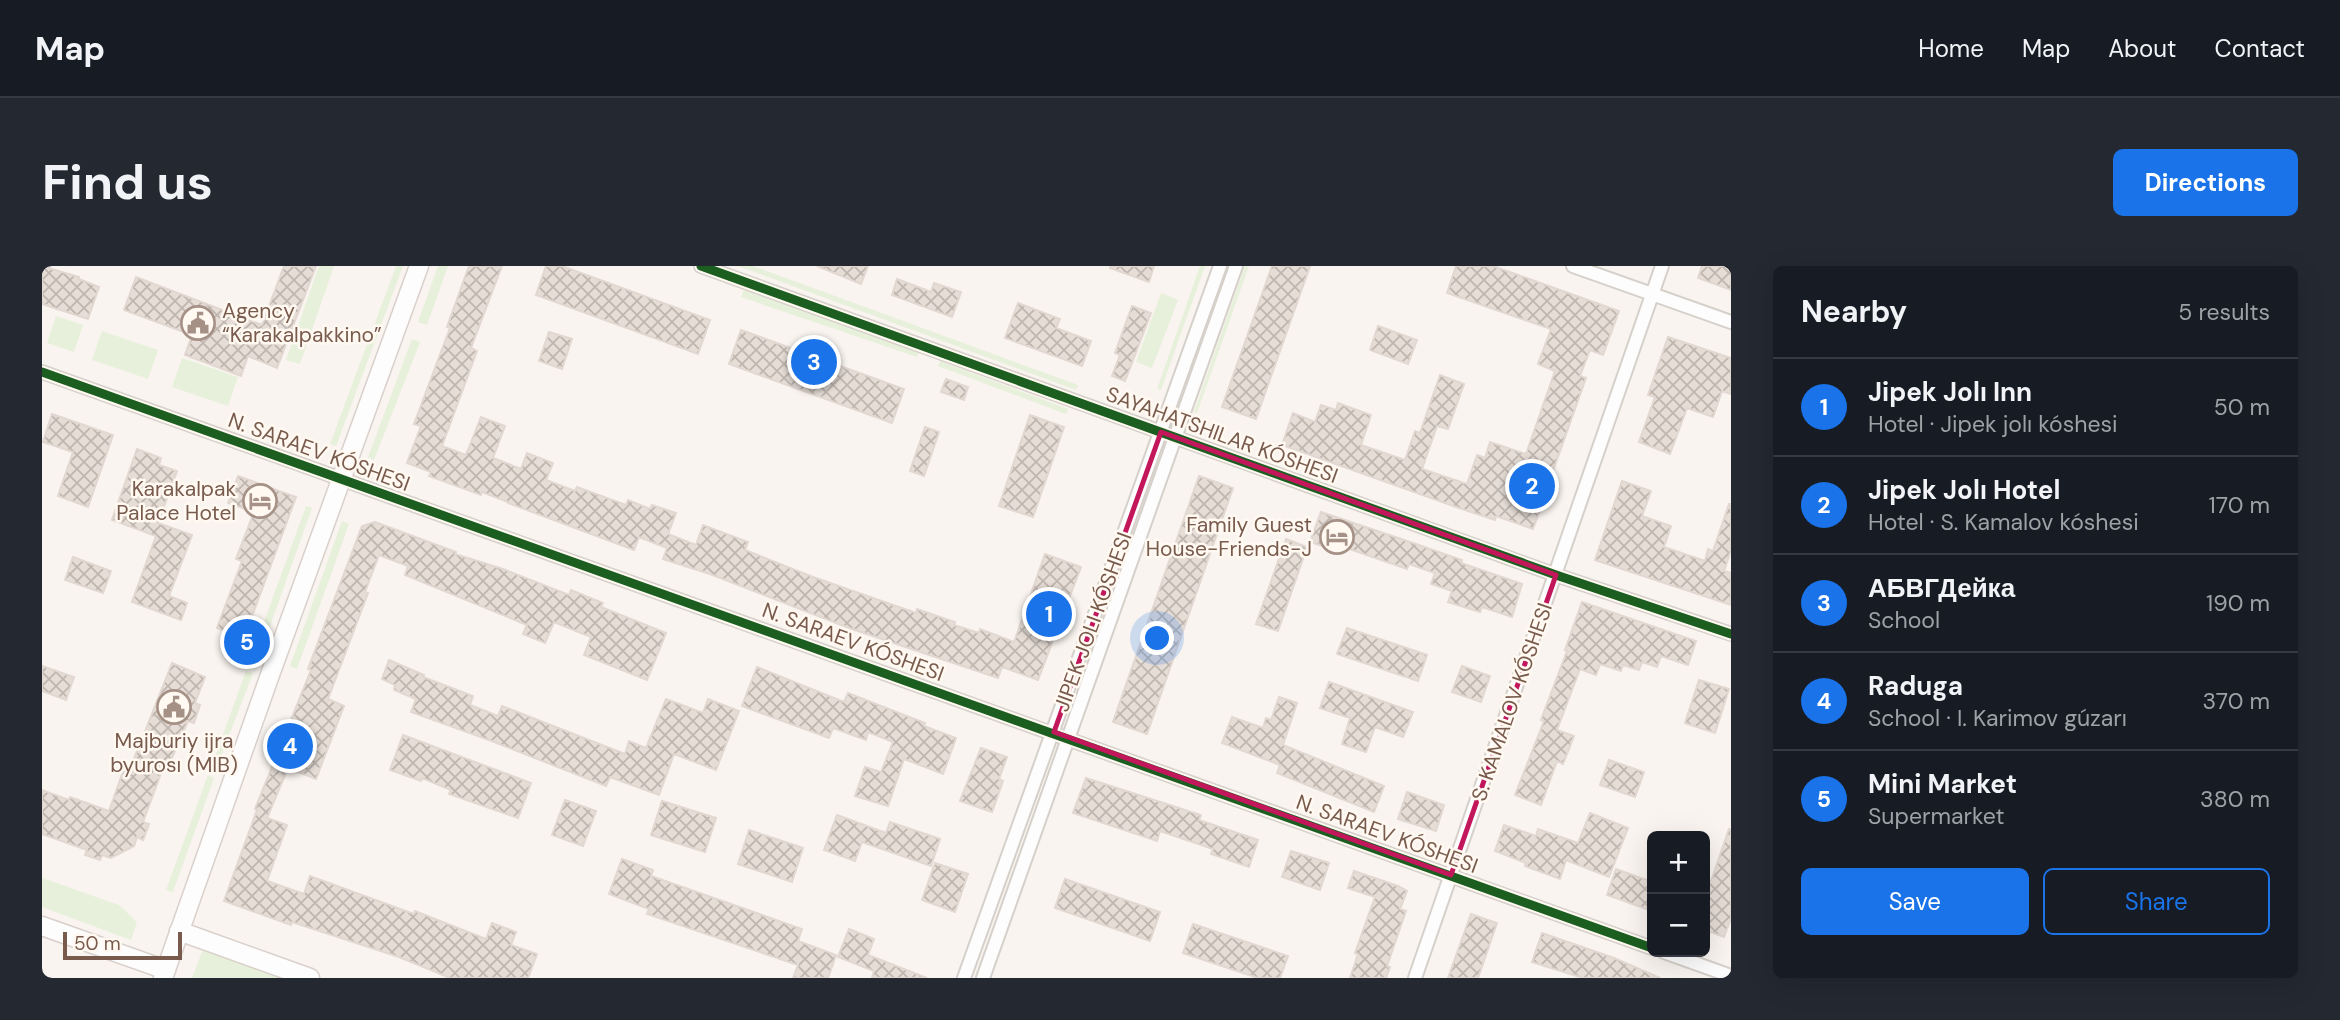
<!DOCTYPE html>
<meta charset="utf-8">
<style>
body{margin:0;font-family:"DM Sans",sans-serif;background:#242831;color:#f1f3f6}
.controls{position:absolute;right:21px;bottom:21px;display:grid;overflow:hidden;border-radius:10px;box-shadow:0 7px 28px #0002}
.controls button{width:63px;height:63px;display:grid;place-items:center;padding:0;border:0;border-bottom:2px solid #363941;background:#171b24;color:#f1f3f6;font:35px sans-serif}
.scale{position:absolute;left:21px;bottom:18px;width:119px;box-sizing:border-box;padding-left:7px;border:4px solid #795b4d;border-top:0;font-size:19px;line-height:24px;white-space:nowrap;color:#795b4d;-webkit-text-stroke:5px #fff9f2;paint-order:stroke}
.you{position:absolute;left:1116px;top:373px;width:24px;height:24px;margin:-18px;border:5px solid #fff;border-radius:50%;background:#1a73e8;box-shadow:0 0 0 10px #1a73e833}
.badge{display:grid;place-items:center;width:46px;height:46px;border-radius:50%;background:#1a73e8;color:#fff;font-size:23px;font-weight:700}
.pin{position:absolute;translate:-50% -50%;border:4px solid #fff;box-shadow:0 2px 7px #0006}
.list{margin:0;padding:0;list-style:none}
h2{display:flex;justify-content:space-between;align-items:center;height:91px;margin:0;padding:0 28px;font-size:30px}
h2 small{font-size:23px;font-weight:400;color:#9ea1a6}
.list li{display:grid;grid-template-columns:46px 1fr auto;gap:21px;align-items:center;box-sizing:border-box;height:98px;padding:0 28px;border-top:2px solid #363941}
.list b{display:block;font-size:26px;white-space:nowrap}
.list p{margin:0;font-size:23px;white-space:nowrap;color:#9ea1a6}
.list em{font-size:23px;font-style:normal;color:#9ea1a6}
.actions{display:flex;gap:14px;padding:21px 28px}
.actions a{flex:1;padding:16px 0;border:2px solid #1a73e8;border-radius:10px;text-align:center;font-size:24px;color:#1a73e8}
.actions .main{background:#1a73e8;color:#fff}
.map{position:relative;flex:none;width:1689px;height:712px;overflow:hidden;border-radius:10px}
header{display:flex;align-items:center;gap:42px;box-sizing:border-box;height:98px;padding:0 35px;background:#171b24;border-bottom:2px solid #363941}
header strong{font-size:33px}
nav{display:flex;gap:38px;margin-inline-start:auto;font-size:24px}
.intro{display:flex;align-items:center;justify-content:space-between;box-sizing:border-box;height:168px;padding:0 42px}
h1{margin:0;font-size:49px}
.button{padding:18px 32px;border-radius:10px;background:#1a73e8;color:#fff;font-size:24px;font-weight:700}
main{display:flex;gap:42px;padding:0 42px}
aside{flex:1;background:#171b24;border-radius:10px;box-shadow:0 7px 28px #0002}
.map>svg:first-child{display:block}
.green{fill:#e7f0da}
.building{fill:url(#building-cross-hatch);stroke:#e2d7d1;stroke-width:2}
.lines{fill:none;stroke-linecap:round;stroke-linejoin:round}
.street-casing{stroke:#d6d0ca;stroke-width:16}
.secondary-casing{stroke:#d9d0cb;stroke-width:21}
.street{stroke:#fefdfd;stroke-width:12}
.secondary{stroke:#fefdfd;stroke-width:18}
.cycleway-casing{stroke:#fff9f2;stroke-width:13}
.cycleway{stroke:#1b5e20;stroke-width:9}
.marked{fill:none;stroke:#c2185b;stroke-width:5;stroke-linejoin:round}
.labels{text-anchor:middle;stroke-width:5;stroke-linejoin:round;paint-order:stroke}
.poi-label{font-size:21px;fill:#795b4d;stroke:#fff9f2;text-anchor:end}
.street-label{font-size:21px;fill:#795b4d;stroke:#fff9f2}
</style>
<header>
<strong>Map</strong>
<nav><a>Home</a><a>Map</a><a>About</a><a>Contact</a></nav>
</header>
<div class="intro"><h1>Find us</h1><a class="button">Directions</a></div>
<main>
<div class="map">
<svg width="1689" height="712" viewBox="0 0 1689 712">
<defs>
<pattern id="building-cross-hatch" width="8" height="8" patternUnits="userSpaceOnUse" patternTransform="scale(1.75)"><rect width="8" height="8" fill="#e6ddd6"/><path d="M0 0l8 8M0 8l8-8" fill="none" stroke="#bfb6b0"/></pattern>
</defs>
<rect width="100%" height="100%" fill="#f9f4ef"/>
<g class="green">
<polygon points="277,0 292,0 258,98 244,94"/>
<polygon points="354,0 361,0 294,180 288,178"/>
<polygon points="396,0 406,0 385,59 376,56"/>
<polygon points="696,0 711,0 1036,119 1034,124"/>
<polygon points="1158,0 1163,0 1119,124 1115,123"/>
<polygon points="1203,0 1207,0 1155,147 1152,146"/>
<polygon points="702,23 876,86 875,91 699,31"/>
<polygon points="1119,27 1136,34 1110,102 1094,96"/>
<polygon points="14,50 41,59 32,86 5,77"/>
<polygon points="60,65 116,84 106,113 50,94"/>
<polygon points="370,73 378,76 332,194 326,191"/>
<polygon points="140,92 196,111 186,140 130,121"/>
<polygon points="898,95 1026,143 1024,148 896,100"/>
<polygon points="264,240 270,242 216,394 209,392"/>
<polygon points="300,255 307,258 255,403 248,400"/>
<polygon points="204,405 211,407 175,501 170,499"/>
<polygon points="166,509 172,512 131,626 124,624"/>
<polygon points="0,612 77,639 95,656 89,674 0,641"/>
<polygon points="165,684 242,712 150,712 160,686"/>
</g>
<g class="building">
<polygon points="0,0 37,11 37,13 57,21 46,53 0,38"/>
<polygon points="242,0 274,0 235,102 206,90 199,110 143,89 150,69 82,44 94,11 220,59"/>
<polygon points="427,0 460,0 429,82 435,85 400,180 424,189 439,151 463,160 451,192 479,203 485,187 511,197 504,214 533,225 535,221 584,239 586,234 608,243 610,239 634,247 626,268 654,279 661,259 706,276 703,284 771,311 874,347 875,343 913,356 912,359 937,367 938,363 972,376 1003,288 1039,301 996,414 960,401 956,412 807,362 668,308 621,293 625,282 597,271 592,284 466,237 466,236 440,226 439,229 387,210 389,206 365,197 379,160 372,158 408,62 405,61"/>
<polygon points="504,0 520,0 668,54 656,88 494,29"/>
<polygon points="775,0 826,0 819,18"/>
<polygon points="1068,0 1112,0 1107,16 1068,2"/>
<polygon points="1230,0 1268,0 1214,153 1180,141"/>
<polygon points="1414,0 1451,0 1577,45 1561,89 1548,84 1538,110 1544,112 1506,219 1511,220 1506,234 1502,233 1491,263 1454,250 1453,254 1417,242 1240,179 1251,147 1273,156 1279,139 1294,144 1296,137 1329,149 1319,179 1363,194 1373,165 1378,167 1398,109 1422,118 1406,163 1395,160 1380,203 1425,218 1435,189 1443,192 1448,176 1484,188 1513,105 1496,98 1509,63 1405,27"/>
<polygon points="1660,0 1689,0 1689,24 1656,12"/>
<polygon points="855,13 889,26 892,17 919,26 910,51 850,29"/>
<polygon points="976,37 1018,53 1014,62 1049,75 1040,100 963,72"/>
<polygon points="1090,40 1109,47 1083,115 1070,110 1078,89 1073,87"/>
<polygon points="1336,60 1375,74 1366,98 1328,84"/>
<polygon points="699,64 862,123 850,157 687,98"/>
<polygon points="507,66 530,73 520,103 497,95"/>
<polygon points="1626,71 1689,92 1689,128 1680,125 1671,151 1645,142 1628,188 1597,176 1613,131 1606,129"/>
<polygon points="904,113 926,121 922,134 899,126"/>
<polygon points="10,148 71,169 46,241 16,230 31,186 1,176"/>
<polygon points="988,149 1022,161 991,251 957,240"/>
<polygon points="883,161 897,166 882,210 868,205"/>
<polygon points="95,183 119,192 117,199 135,205 116,257 150,269 127,330 145,337 139,354 90,336 114,270 70,254"/>
<polygon points="196,210 254,231 202,372 175,362 200,295 194,293 212,246 186,237"/>
<polygon points="1157,210 1191,222 1105,468 1071,456"/>
<polygon points="1580,215 1609,225 1600,250 1629,260 1622,281 1663,295 1666,283 1671,285 1687,238 1689,238 1689,284 1682,305 1689,307 1689,339 1553,294"/>
<polygon points="1279,246 1374,278 1420,294 1419,297 1480,318 1470,351 1440,341 1438,346 1406,336 1410,325 1389,318 1393,307 1367,298 1365,303 1296,279 1294,284 1268,276"/>
<polygon points="333,256 414,286 413,288 461,303 527,329 529,324 561,337 559,341 624,367 605,414 542,389 549,371 512,356 503,377 481,368 485,359 363,309 366,300 337,289 323,326 326,327 286,433 302,440 274,513 246,502 225,552 245,559 225,615 262,628 268,610 372,648 373,645 444,673 450,657 474,666 469,679 495,688 486,712 408,712 357,691 250,656 249,659 182,635 215,544 213,543 269,404 266,403 320,260"/>
<polygon points="1244,273 1265,281 1236,365 1214,358"/>
<polygon points="31,291 69,305 61,327 23,314"/>
<polygon points="1540,336 1654,375 1646,399 1619,390 1615,401 1600,396 1597,404 1581,399 1579,405 1558,398 1554,409 1538,403 1515,464 1532,470 1521,498 1515,495 1499,539 1473,529 1502,455 1499,454 1525,385 1523,384"/>
<polygon points="1305,362 1385,389 1376,415 1295,388"/>
<polygon points="347,394 382,409 381,411 431,430 428,439 456,450 460,440 583,488 587,475 604,482 624,433 661,447 666,433 697,445 674,504 632,488 617,529 568,511 564,520 447,474 369,446 374,433 352,424 353,419 340,413"/>
<polygon points="130,397 163,411 153,437 158,439 152,457 146,455 125,503 121,502 101,556 107,558 101,574 95,571 92,580 69,592 60,589 58,594 43,589 45,584 0,568 0,524 27,534 28,531 67,545 84,497 89,499 96,483"/>
<polygon points="0,400 32,411 24,434 0,425"/>
<polygon points="1420,400 1448,410 1439,436 1410,426"/>
<polygon points="715,401 802,436 806,427 883,457 882,460 914,472 901,508 862,493 846,540 813,530 823,501 839,506 851,476 826,466 824,474 791,462 787,472 700,440"/>
<polygon points="1657,414 1687,423 1673,467 1643,457"/>
<polygon points="1287,416 1371,446 1361,471 1333,461 1324,486 1300,478 1308,452 1278,442"/>
<polygon points="1237,431 1255,437 1241,479 1342,520 1332,546 1235,507 1238,499 1180,477 1190,451 1221,462 1224,452 1229,454"/>
<polygon points="361,469 489,517 476,552 407,528 409,524 380,512 379,515 348,504"/>
<polygon points="939,482 965,491 957,513 961,515 950,546 918,535"/>
<polygon points="1567,494 1602,506 1593,531 1558,519"/>
<polygon points="1044,512 1159,549 1157,554 1216,574 1207,601 1169,588 1171,583 1118,565 1115,575 1031,547"/>
<polygon points="1365,526 1402,539 1394,565 1356,553"/>
<polygon points="523,534 554,545 541,580 510,569"/>
<polygon points="620,535 674,552 663,586 609,569"/>
<polygon points="1548,547 1586,562 1567,611 1524,594 1518,613 1483,600 1484,597 1453,585 1462,559 1494,570 1496,563 1536,577"/>
<polygon points="795,549 844,567 848,556 898,573 889,600 820,576 813,595 782,584"/>
<polygon points="1687,563 1689,564 1689,652 1682,671 1663,664 1663,612 1669,615"/>
<polygon points="707,564 761,582 750,616 696,598"/>
<polygon points="1249,585 1287,597 1278,624 1240,611"/>
<polygon points="580,593 611,604 609,610 760,663 756,675 794,689 786,712 751,712 756,699 605,648 607,643 567,628"/>
<polygon points="893,597 926,608 913,646 880,634"/>
<polygon points="1574,603 1610,616 1610,645 1565,629"/>
<polygon points="1312,605 1356,620 1365,625 1358,643 1364,645 1345,700 1348,701 1344,712 1308,712 1316,688 1313,687 1333,631 1306,622"/>
<polygon points="1023,613 1118,646 1108,675 1013,642"/>
<polygon points="1429,648 1455,657 1436,712 1406,712"/>
<polygon points="1151,658 1246,690 1238,712 1216,712 1141,687"/>
<polygon points="807,663 832,673 826,689 885,712 830,712 832,705 796,691"/>
<polygon points="1500,667 1572,692 1618,712 1541,712 1490,696"/>
</g>
<g class="lines">
<g class="street-casing">
<g id="street">
<polyline points="659,0 1514,309 1689,368"/>
<polyline points="1531,0 1689,56"/>
<polyline points="0,106 1610,682"/>
<polyline points="1622,686 1689,710"/>
<polyline points="922,712 1178,0"/>
<polyline points="941,712 1194,0"/>
<polyline points="1373,712 1620,0"/>
</g>
</g>
<g class="secondary-casing">
<g id="secondary">
<polyline points="0,660 124,704"/>
<polyline points="137,665 268,712"/>
<polyline points="121,712 229,406 377,0"/>
</g>
</g>
<use href="#street" class="street"/>
<use href="#secondary" class="secondary"/>
<g class="cycleway-casing">
<g id="cycleway">
<polyline points="659,0 1514,309 1689,368"/>
<polyline points="0,106 1610,682"/>
</g>
</g>
<use href="#cycleway" class="cycleway"/>
</g>
<path class="marked" d="M1119,166L1514,309L1409,609L1012,466Z"/>
<defs>
<g id="civic-ring" transform="scale(1.75)"><circle r="9.5" fill="#fff9f2" stroke="#a69186" stroke-width="1.5"/><path d="M-.6-6.5H3V-4.5H.6V-3L4-1V1h2V6H-6V1h2V-1L-.6-3ZM-1.2 2.5V6h2.4V2.5Z" fill="#a69186"/></g>
<g id="hotel-ring" transform="scale(1.75)"><circle r="9.5" fill="#fff9f2" stroke="#a69186" stroke-width="1.5"/><path d="M-6-4.5h1.5V1H6V5H4.5V3h-9V5H-6ZM-4 0a1.8 1.8 0 1 1 3.6 0ZM.5 0V-2.5h3Q6-2.5 6 0Z" fill="#a69186"/></g>
</defs>
<g fill-rule="evenodd">
<use href="#civic-ring" x="156" y="57"/>
<use href="#hotel-ring" x="218" y="235"/>
<use href="#hotel-ring" x="1295" y="271"/>
<use href="#civic-ring" x="132" y="441"/>
</g>
<g class="labels">
<g class="poi-label">
<text x="180" y="52" text-anchor="start">Agency<tspan x="180" dy="24">“Karakalpakkino”</tspan></text>
<text x="194" y="230">Karakalpak<tspan x="194" dy="24">Palace Hotel</tspan></text>
<text x="1270" y="266">Family Guest<tspan x="1270" dy="24">House-Friends-J</tspan></text>
<text x="132" y="482" text-anchor="middle">Majburiy ijra<tspan x="132" dy="24">byurosı (MIB)</tspan></text>
</g>
<g class="street-label">
<text transform="translate(1180 169) rotate(20)" y="7">SAYAHATSHILAR KÓSHESI</text>
<text transform="translate(277 186) rotate(20)" y="7">N. SARAEV KÓSHESI</text>
<text transform="translate(1051 356) rotate(-70)" y="7">JIPEK JOLI KÓSHESI</text>
<text transform="translate(811 376) rotate(20)" y="7">N. SARAEV KÓSHESI</text>
<text transform="translate(1470 436) rotate(-71)" y="7">S. KAMALOV KÓSHESI</text>
<text transform="translate(1345 568) rotate(20)" y="7">N. SARAEV KÓSHESI</text>
</g>
</g>
</svg>
<div class="controls">
<button>+</button>
<button>−</button>
</div>
<div class="scale">50 m</div>
<div class="you"></div>
<div class="pin badge" style="left:1007px;top:348px">1</div>
<div class="pin badge" style="left:1490px;top:220px">2</div>
<div class="pin badge" style="left:772px;top:96px">3</div>
<div class="pin badge" style="left:248px;top:480px">4</div>
<div class="pin badge" style="left:205px;top:376px">5</div>
</div>
<aside>
<h2>Nearby<small>5 results</small></h2>
<ul class="list">
<li><span class="badge">1</span><div><b>Jipek Jolı Inn</b><p>Hotel · Jipek jolı kóshesi</p></div><em>50 m</em></li>
<li><span class="badge">2</span><div><b>Jipek Jolı Hotel</b><p>Hotel · S. Kamalov kóshesi</p></div><em>170 m</em></li>
<li><span class="badge">3</span><div><b>АБВГДейка</b><p>School</p></div><em>190 m</em></li>
<li><span class="badge">4</span><div><b>Raduga</b><p>School · I. Karimov gúzarı</p></div><em>370 m</em></li>
<li><span class="badge">5</span><div><b>Mini Market</b><p>Supermarket</p></div><em>380 m</em></li>
</ul>
<div class="actions"><a class="main">Save</a><a>Share</a></div>
</aside>
</main>
